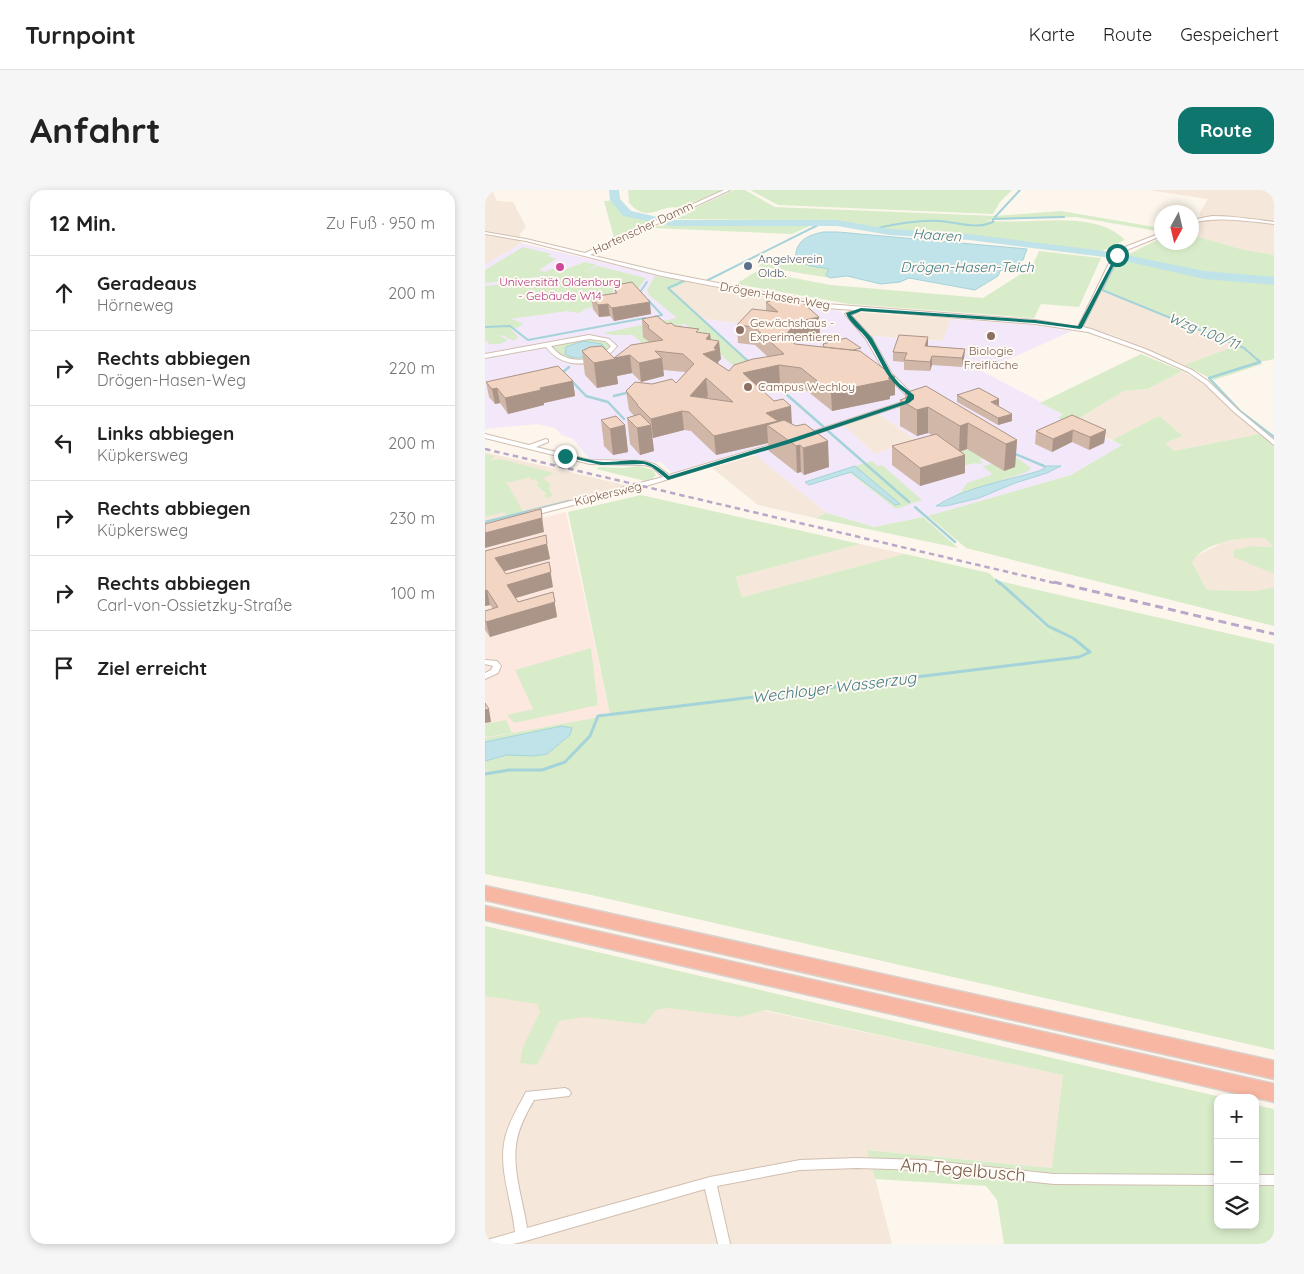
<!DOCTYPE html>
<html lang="de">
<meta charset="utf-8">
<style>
body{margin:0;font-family:Quicksand,sans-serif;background:#f6f6f6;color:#222}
.controls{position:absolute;right:15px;bottom:15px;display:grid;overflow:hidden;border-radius:10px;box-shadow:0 2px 8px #0003}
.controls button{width:45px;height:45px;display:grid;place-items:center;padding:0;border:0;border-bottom:1px solid #e0e0e0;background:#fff;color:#222;font:25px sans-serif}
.compass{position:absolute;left:669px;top:15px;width:45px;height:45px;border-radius:50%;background:#fff;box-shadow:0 2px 8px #0003;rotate:188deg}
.stop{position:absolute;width:15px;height:15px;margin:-11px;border:4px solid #0f766e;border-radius:50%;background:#fff}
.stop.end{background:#0f766e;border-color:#fff;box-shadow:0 1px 5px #0008}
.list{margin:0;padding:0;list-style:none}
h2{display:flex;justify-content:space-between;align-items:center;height:65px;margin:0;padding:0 20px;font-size:21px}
h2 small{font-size:16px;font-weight:400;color:#767676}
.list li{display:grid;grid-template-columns:32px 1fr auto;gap:15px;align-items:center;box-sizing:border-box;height:75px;padding:0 20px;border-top:1px solid #e0e0e0}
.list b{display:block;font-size:19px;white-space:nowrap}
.list p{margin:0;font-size:16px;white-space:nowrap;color:#767676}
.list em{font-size:16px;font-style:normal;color:#767676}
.icon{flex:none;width:28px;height:28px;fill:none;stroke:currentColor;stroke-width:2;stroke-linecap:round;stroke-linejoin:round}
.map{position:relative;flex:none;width:789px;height:1054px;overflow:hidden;border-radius:15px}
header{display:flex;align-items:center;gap:30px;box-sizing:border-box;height:70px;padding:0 25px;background:#fff;border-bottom:1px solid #e0e0e0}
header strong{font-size:24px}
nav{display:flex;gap:28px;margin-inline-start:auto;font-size:18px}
.intro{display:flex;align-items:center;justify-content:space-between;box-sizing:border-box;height:120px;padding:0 30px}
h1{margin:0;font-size:35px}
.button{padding:12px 22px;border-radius:15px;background:#0f766e;color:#fff;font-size:18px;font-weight:700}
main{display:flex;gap:30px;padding:0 30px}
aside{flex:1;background:#fff;border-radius:15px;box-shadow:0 2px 8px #0003}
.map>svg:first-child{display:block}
.residential{fill:#f5e8da}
.commercial{fill:#fde8e0}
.education{fill:#f3e8fa;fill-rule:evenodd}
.green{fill:#d8ecc9}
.water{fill:#bfe3e8;stroke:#a5d3da}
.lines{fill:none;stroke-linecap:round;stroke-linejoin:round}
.stream-far2{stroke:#a5d3da;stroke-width:2}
.stream-far1{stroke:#a5d3da;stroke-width:2.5}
.stream{stroke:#a5d3da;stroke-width:3}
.river{fill:#bfe3e8;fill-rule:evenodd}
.minor-casing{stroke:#d1beb0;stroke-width:2}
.motorway-casing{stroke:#dad1cd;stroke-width:3}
.minor{fill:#fff;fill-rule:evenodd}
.motorway{fill:#f7b7a3;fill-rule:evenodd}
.rail-far1{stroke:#b9a8c9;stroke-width:2.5;stroke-dasharray:5.5 4;stroke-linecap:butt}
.rail{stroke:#b9a8c9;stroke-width:3;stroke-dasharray:8 5;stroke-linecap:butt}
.wall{fill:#d1b7a8}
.shaded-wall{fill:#aa9588}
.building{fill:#f3d5c3;stroke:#aa9588;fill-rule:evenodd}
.route{fill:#0f766e}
.service-dot{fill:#5c6f8a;stroke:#fffaf3;stroke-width:2}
.hotel-dot{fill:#d1479c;stroke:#fffaf3;stroke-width:2}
.education-dot{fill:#8d6e63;stroke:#fffaf3;stroke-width:2}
.labels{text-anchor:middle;stroke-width:4;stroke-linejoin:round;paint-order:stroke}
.far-street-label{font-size:12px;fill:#7a5c4d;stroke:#fffaf3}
.far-service-label{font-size:12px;fill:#4e5e75;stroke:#fffaf3;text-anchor:start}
.far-hotel-label{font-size:12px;fill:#b23c85;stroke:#fffaf3}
.far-education-label{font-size:12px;fill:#785e54;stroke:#fffaf3;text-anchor:start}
.far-water-label{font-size:14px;font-style:italic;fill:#437c86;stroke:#fffaf3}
.water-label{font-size:16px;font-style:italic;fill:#437c86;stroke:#fffaf3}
.near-street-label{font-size:18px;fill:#7a5c4d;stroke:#fffaf3}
</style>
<header>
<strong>Turnpoint</strong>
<nav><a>Karte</a><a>Route</a><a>Gespeichert</a></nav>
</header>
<div class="intro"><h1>Anfahrt</h1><a class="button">Route</a></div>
<main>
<aside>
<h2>12 Min.<small>Zu Fuß · 950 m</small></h2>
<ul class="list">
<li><svg class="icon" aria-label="ahead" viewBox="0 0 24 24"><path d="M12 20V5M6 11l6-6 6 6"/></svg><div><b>Geradeaus</b><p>Hörneweg</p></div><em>200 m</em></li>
<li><svg class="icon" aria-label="right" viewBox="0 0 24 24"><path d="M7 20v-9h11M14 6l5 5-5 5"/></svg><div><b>Rechts abbiegen</b><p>Drögen-Hasen-Weg</p></div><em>220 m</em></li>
<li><svg class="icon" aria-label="left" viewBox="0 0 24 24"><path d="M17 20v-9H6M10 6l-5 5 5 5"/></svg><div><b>Links abbiegen</b><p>Küpkersweg</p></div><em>200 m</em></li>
<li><svg class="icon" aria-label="right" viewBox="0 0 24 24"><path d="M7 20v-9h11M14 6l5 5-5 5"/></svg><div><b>Rechts abbiegen</b><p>Küpkersweg</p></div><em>230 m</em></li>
<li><svg class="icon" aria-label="right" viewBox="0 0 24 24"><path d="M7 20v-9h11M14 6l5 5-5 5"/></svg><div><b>Rechts abbiegen</b><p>Carl-von-Ossietzky-Straße</p></div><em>100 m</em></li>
<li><svg class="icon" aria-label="arrive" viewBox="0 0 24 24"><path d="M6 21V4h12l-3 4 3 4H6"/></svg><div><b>Ziel erreicht</b></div></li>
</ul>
</aside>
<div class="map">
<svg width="789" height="1054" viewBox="0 0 789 1054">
<rect width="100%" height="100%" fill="#fdf6ec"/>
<g class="residential">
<polygon points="0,0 7,0 12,11 28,12 41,37 35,44 36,53 0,75"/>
<polygon points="663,0 789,0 789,65 756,59 707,45 707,35 718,30 714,24 723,9"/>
<polygon points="202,92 295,111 264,135 219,129 186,99"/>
<polygon points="616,101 754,156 699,175 627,145 600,138"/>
<polygon points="371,122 466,129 458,151 387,146 370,128 369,123"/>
<polygon points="697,181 718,192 774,244 689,261 680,253 698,246 674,227 627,250 586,233 639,201 663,199"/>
<polygon points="392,223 431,250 390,264 359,236"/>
<polygon points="0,262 144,296 0,332"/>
<polygon points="271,265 342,323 330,328 273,315 227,278"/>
<polygon points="760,347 781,348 788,357 767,356 749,366 789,384 789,397 771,401 722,400 707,372 710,367 736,353"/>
<polygon points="375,354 420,364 257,407 251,387"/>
<polygon points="0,761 579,885 568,978 383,960 407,1054 0,1054"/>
</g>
<polygon class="commercial" points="81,322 125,525 0,548 0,343"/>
<path class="education" d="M36,53L202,92L186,99L219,129L264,135L318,116L355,121L381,147L387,146L457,151L466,129L548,135L587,141L497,181L578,224L574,228L637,255L586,285L443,326L389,337L342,323L264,260L187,283L176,272L106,271L88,249L77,245L70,238L52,234L0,239V75ZM392,223L430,249V250L390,264L359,236Z"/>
<g class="green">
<path d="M143,0H238L195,18C175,13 164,35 144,13Z"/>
<path d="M249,0H260L290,17L510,26L576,21L676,38L672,41L591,27L500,30C541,37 607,17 640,50L615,62L488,45L408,40L354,31L186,29Z"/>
<polygon points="265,0 527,0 515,12 508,24 293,15"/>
<polygon points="130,10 142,24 167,30 129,48 119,11"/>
<polygon points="179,34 193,35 329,34 307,44 166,38"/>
<polygon points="707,45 756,59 789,65 789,89 719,82 640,66 676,48 676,52 706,52"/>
<path d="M38,57L66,64L63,66L71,69L54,80L59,82L70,78L79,80L100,72L112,75L100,82L113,76L161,88L152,100C147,100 137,102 132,99C121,92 114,87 100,85L116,90L130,98C124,112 109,118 94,120L102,119L93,123L82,121L25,129L38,133L34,137L26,139L33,147L29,151L20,147L21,146L13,145L23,150L15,154H3L4,152L0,151V96L62,89L61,86L0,93V80Z"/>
<polygon points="554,61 616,68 594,117 556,114 549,128 364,114 251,94 272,81 346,95 498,108 547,77"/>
<polygon points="286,66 345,79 341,85 345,88 273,76"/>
<polygon points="634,69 731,89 789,93 789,169 775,172 777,174 729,190 699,175 754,155 618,100"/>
<polygon points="170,86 202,92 186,99 275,181 258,184 199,133 188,144 159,147 166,154 160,156 148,145 128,145 118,143 192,128 164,105 162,100"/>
<path d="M104,147L127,153V160C95,172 89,178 62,154Z"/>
<polygon points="656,164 697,181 663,199 639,201 586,233 573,228 578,224 555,213"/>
<polygon points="433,208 530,266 546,278 542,282 468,306 476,302 482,293 506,285 506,283 497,276 507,274 498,269 494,270 498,273 494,274 491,273 472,277 456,257"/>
<path d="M674,226L698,246L680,253L689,261L774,244L789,256V384L749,367V360L767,356L788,357L780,348C757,347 721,351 707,372L722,400L771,401L789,397V436L481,358L443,326L586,285L637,255L627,250Z"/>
<polygon points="0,264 9,266 6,271 15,269 69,283 58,288 66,295 64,299 68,306 61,308 59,305 62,304 51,295 54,294 50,289 47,290 45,287 26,292 21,292 38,321 22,326 19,322 0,327"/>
<polygon points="387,271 392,276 397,275 437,310 411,319 365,283 359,284 354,281"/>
<polygon points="154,276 168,280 171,285 167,289 160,291 111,279 114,277 138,278"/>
<polygon points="156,305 375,354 251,387 257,407 420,364 504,383 586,462 514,391 789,454 789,860 102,704 0,684 0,571 22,565 49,566 62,564 85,545 87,538 77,536 0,552 0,548 125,525 83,322"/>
<polygon points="342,323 389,337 438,327 473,358 330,328"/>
<polygon points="106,458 113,515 29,533 22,525 48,519 30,480"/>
<polygon points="21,530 27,543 0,547 0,534"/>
<polygon points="0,736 740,908 733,908 733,1035 770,1035 770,915 789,919 789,1054 519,1054 512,1010 501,996 390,989 382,960 567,978 578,885 280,820 254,827 183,818 171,820 160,834 99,827 74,831 52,875 35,873 38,857 55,822 52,814 0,806"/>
</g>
<g class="water">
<path d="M338,42H353L542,59L538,70L515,81L513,86L490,100L424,88L415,92L396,94L362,86L345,88L341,85L344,79L326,76L310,70C311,51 320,46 338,42Z"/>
<path d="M98,151L117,154L121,159L119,162C106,166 93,172 80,164L81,157Z"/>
<polygon points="370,276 415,314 410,315 366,282 324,295 320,292"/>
<path d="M559,276H576L562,283L530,293L494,308L461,316H451C481,297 520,291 554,281L560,278Z"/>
<polygon points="77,536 87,538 85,545 62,564 49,566 22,565 0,571 0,552"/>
</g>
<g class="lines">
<g class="stream-far2">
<polyline points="510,27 535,0"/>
<path d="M388,39C410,34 432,30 454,31C473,32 490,40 508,32V29L579,27"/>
<polyline points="634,67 617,100 759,158 775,172"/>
<polyline points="201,90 183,98 264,172"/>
<polyline points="219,92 337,33"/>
<polyline points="157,104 155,102 162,92"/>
<polyline points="163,110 177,125 169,127"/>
<polyline points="0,137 25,136 43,150 160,128"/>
</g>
<g class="stream-far1">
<polyline points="262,170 265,173"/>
<polyline points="773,170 775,172 724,188 755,221 789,247"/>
<polyline points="77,183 84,177"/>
<polyline points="85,189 101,206 123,212 139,229"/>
<polyline points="300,203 341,239"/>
<polyline points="129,206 145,202"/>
<polyline points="343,241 424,312"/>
<polyline points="528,263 559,276"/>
<polyline points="430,317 470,352"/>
<polyline points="0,332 84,311"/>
<polyline points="511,390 515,394"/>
</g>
<polyline class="stream" points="0,584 24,580 57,580 80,572 105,546 113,526 594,467 605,462 588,448 563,436 514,392"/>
<polygon class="river" points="124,0 134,0 135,9 146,21 186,30 352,30 404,39 484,44 627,62 719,81 789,87 789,95 719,89 627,68 484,50 404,45 352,36 186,36 138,26 125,10"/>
<g class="minor-casing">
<g id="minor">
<polygon points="239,0 245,0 105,65 177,82 341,114 550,130 593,137 627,67 640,57 676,43 676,46 644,59 631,69 598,137 606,139 663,160 707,180 723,191 753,220 789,250 789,255 749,222 719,193 703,182 659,162 603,142 550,134 376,120 366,125 387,148 407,184 430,207 424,213 324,246 320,246 320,244 420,211 423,207 402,186 381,149 360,124 369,120 341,118 177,86 41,51 0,44 0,42 41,49 100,63"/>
<path d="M727,26C748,26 768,29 789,32V34C761,31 734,26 706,33V30Z"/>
<path d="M104,145L124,149L132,156C120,173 91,179 73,168C68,165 64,161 61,157L0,168V164ZM104,149L120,151L126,156C116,169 93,174 78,166C73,164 70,160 66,156Z"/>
<polygon points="0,244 44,255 61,249 63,250 63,252 51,257 105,270 160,271 171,275 184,285 291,253 295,253 296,254 158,297 46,326 42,324 43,322 178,287 167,277 159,275 105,274 0,248"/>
<polygon points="0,470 12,471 16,476 13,483 0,489 0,483 6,480 8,476 0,474"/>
<path d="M80,898L84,900L86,903L84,906L49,910C42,922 35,935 32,949C26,979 38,1009 42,1038L225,987L315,970L372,968L438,970L569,984L733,985V995L569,994L438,980L372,978L315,980L232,996L245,1054H233L220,999L37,1052L28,1054H1L2,1050L30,1042C27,1011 13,979 20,948C24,932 33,917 41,902Z"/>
<rect x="770" y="985" width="19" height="10"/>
</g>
</g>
<g class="motorway-casing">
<g id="motorway">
<polygon points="0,696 789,871 789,889 0,710"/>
<polygon points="0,716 789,894 789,912 0,730"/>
</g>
</g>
<use href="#minor" class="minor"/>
<use href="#motorway" class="motorway"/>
<polyline class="rail-far1" points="0,259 574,394"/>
<polyline class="rail" points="569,392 789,444"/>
</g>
<g class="wall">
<polygon points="131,95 166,124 129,131 125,126 114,127 108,119 106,107 130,103 130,100 131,99"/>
<polygon points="281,112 335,144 312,150 309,153 310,154 338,157 338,154 376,162 410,205 405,206 405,209 347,221 316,196 295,194 275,198 307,234 344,277 319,285 316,282 312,283 284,261 283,253 231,265 206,241 199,240 168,248 167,247 169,261 155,265 145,254 142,228 149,226 144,220 141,201 167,194 191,193 200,183 200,182 178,180 179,186 156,192 147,183 132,186 133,194 112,198 100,185 97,161 129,168 164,152 158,147 157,129 182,134 214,143 225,144 226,150 236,169 233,172 233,174 244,181 283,167 270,155 253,153 252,135 281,121"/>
<polygon points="443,156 480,159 479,168 477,177 447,175 445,181 419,180 419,172 408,171 408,162"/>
<polygon points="88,191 90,206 59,213 59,215 23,224 15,213 10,214 4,207 1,192"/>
<polygon points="420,203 532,250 530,277 519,281 482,259 476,261 480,265 480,283 435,296 407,275 407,256 447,245 443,243 432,246 415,236 415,210 420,208"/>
<polygon points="472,205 527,224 527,231 513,235 472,212"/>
<polygon points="587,225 621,240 619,253 604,260 587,252 567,262 550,254 551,241"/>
<polygon points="116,230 140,235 143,262 128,265 119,256"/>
<polygon points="62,354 65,369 19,381 21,384 68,397 30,408 33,412 68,402 72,427 5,447 0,440 0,421 8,419 5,415 0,416 0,361"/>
</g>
<g class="shaded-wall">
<polygon points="165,112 166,124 129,131 127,118"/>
<polygon points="123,114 125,126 114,127 113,115"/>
<polygon points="334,127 335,144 312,150 301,164 300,146 311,132"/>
<polygon points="225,144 227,162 229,158 234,151 236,169 233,172 234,178 218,164 221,149"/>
<polygon points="443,147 443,157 440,156"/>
<polygon points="480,159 479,168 477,177 477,168"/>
<polygon points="145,165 147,183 132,186 133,194 112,198 109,173"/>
<polygon points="447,166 447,175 445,181 445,172"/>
<polygon points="177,168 179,186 156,192 154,173"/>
<polygon points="294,175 295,194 259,202 258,183"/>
<polygon points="410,187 410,205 405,206 405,209 347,221 346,202"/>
<polygon points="221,188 223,206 207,225 205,206"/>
<polygon points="88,191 90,206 59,213 59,215 23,224 20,208 55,198"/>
<polygon points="12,198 15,213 10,214 7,199"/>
<polygon points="514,209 514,216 506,212"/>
<polygon points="306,216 307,235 282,235 283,253 231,265 229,246 281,223"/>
<polygon points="443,217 443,243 432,246 432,220"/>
<polygon points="197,221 199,240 168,248 166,229"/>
<polygon points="527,224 527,231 513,235 513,228"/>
<polygon points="483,233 482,259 474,262 475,236"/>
<polygon points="140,235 143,262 128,265 125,239"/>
<polygon points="166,235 169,261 155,265 152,238"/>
<polygon points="588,240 587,252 567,262 568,249"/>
<polygon points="621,240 619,253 604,260 605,247"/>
<polygon points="532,250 530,277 519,281 521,254"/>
<polygon points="343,251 344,277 319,285 318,258"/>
<polygon points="315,255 316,282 312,283 311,256"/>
<polygon points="480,265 480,283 435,296 435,278"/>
<polygon points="56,319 59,342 0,358 0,343"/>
<polygon points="62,354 65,369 13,383 10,368"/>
<polygon points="64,372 68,397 24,410 22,395"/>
<polygon points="2,400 5,415 0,416 0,401"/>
<polygon points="68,402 72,427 5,447 1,432"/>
<polygon points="4,519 6,532 0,533 0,520"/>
</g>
<g class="building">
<polygon points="147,92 165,112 127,118 123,114 113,115 106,107 132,103 130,100 134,98 131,95"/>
<path d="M310,106L334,127L311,132L300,146L310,154L375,161L410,187L403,188L405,190L346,202L316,178L294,175L258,183L289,211L298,209L306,216L281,223L293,231L229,246L204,222L197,221L166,229L152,215H153L141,201L150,192L167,194L187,189L191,193L209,174L198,164L170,161L177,168L154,173L145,165L129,168L146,155L178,150L163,138L164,136L157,129L172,126L182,134L186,133L190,136L214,139L211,142L225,144L221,149L234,151L229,158L232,160L218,164L244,181L249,175L268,169L299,164L269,137L252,135L267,119L293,122L281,112ZM221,188L248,212L205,206Z"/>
<polygon points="414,145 443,147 440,156 480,159 477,168 447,166 445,172 419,170 422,163 408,162"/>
<polygon points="361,148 376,158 368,160 339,157 338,154"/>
<polygon points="117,156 130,169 109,173 97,161 105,157"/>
<polygon points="73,176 88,191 55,198 56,200 20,208 12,198 7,199 1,192"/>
<polygon points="441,196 532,250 521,254 483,233 475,236 443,217 432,220 415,210 426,206 420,203"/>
<polygon points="494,198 514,209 506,212 527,224 513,228 472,205"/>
<polygon points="155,224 166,235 152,238 142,228"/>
<polygon points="587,225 621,240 605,247 588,240 568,249 551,241"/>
<polygon points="131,226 140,235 125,239 116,230"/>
<polygon points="299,230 311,236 320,234 343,251 318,258 315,255 311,256 282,235"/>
<polygon points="451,244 480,265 435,278 407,256"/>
<polygon points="56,319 57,328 0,343 0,334"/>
<polygon points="61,345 62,354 10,368 21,384 64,372 66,382 22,395 33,412 68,402 70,412 1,432 0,430 0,421 13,417 2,400 0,401 0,361"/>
<polygon points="0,513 4,519 0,520"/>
</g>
<path class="route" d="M632,63L634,65L597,138L595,139L550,133L376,121L366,125L387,148L407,185L415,194L429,205V209L424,213L306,253L183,290L167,277L159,274L116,275L77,266L80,264C92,266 106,271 118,272C149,272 158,263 184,286L302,250L420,211L423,205C399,188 398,173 382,149C377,141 363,132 361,123L376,118L550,130L593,136Z"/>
<circle class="service-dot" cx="263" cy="76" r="5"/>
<circle class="hotel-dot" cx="75" cy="77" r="5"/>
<g class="education-dot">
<circle cx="255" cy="140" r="5"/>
<circle cx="506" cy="146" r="5"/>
<circle cx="263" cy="197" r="5"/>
</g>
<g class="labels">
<g class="far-street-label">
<text transform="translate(158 38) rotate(-25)" y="4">Hartenscher Damm</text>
<text transform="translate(290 106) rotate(10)" y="4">Drögen-Hasen-Weg</text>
<text transform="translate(123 304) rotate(-14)" y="4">Küpkersweg</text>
</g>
<g class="far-service-label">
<text x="273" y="73">Angelverein<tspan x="273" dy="14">Oldb.</tspan></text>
</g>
<g class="far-hotel-label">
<text x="75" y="96">Universität Oldenburg<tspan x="75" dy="14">- Gebäude W14</tspan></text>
</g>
<g class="far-education-label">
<text x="265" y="137">Gewächshaus -<tspan x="265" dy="14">Experimentieren</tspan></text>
<text x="506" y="165" text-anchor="middle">Biologie<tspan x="506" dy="14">Freifläche</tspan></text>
<text x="273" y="201">Campus Wechloy</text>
</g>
<g class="far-water-label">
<text transform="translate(452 45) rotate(4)" y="5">Haaren</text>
<text x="482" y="82">Drögen-Hasen-Teich</text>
<text transform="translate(719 141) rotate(22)" y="5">Wzg 1.00/11</text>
</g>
<g class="water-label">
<text transform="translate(349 497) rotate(-7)" y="6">Wechloyer Wasserzug</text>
</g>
<g class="near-street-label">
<text transform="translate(478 980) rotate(5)" y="6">Am Tegelbusch</text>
</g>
</g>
</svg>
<div class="controls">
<button>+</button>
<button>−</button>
<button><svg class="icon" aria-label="layers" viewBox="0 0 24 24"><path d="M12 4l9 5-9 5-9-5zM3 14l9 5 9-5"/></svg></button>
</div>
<svg class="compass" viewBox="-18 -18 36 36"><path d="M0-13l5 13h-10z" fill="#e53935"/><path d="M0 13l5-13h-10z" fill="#767676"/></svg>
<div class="stop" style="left:632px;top:65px"></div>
<div class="stop end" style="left:80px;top:266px"></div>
</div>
</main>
